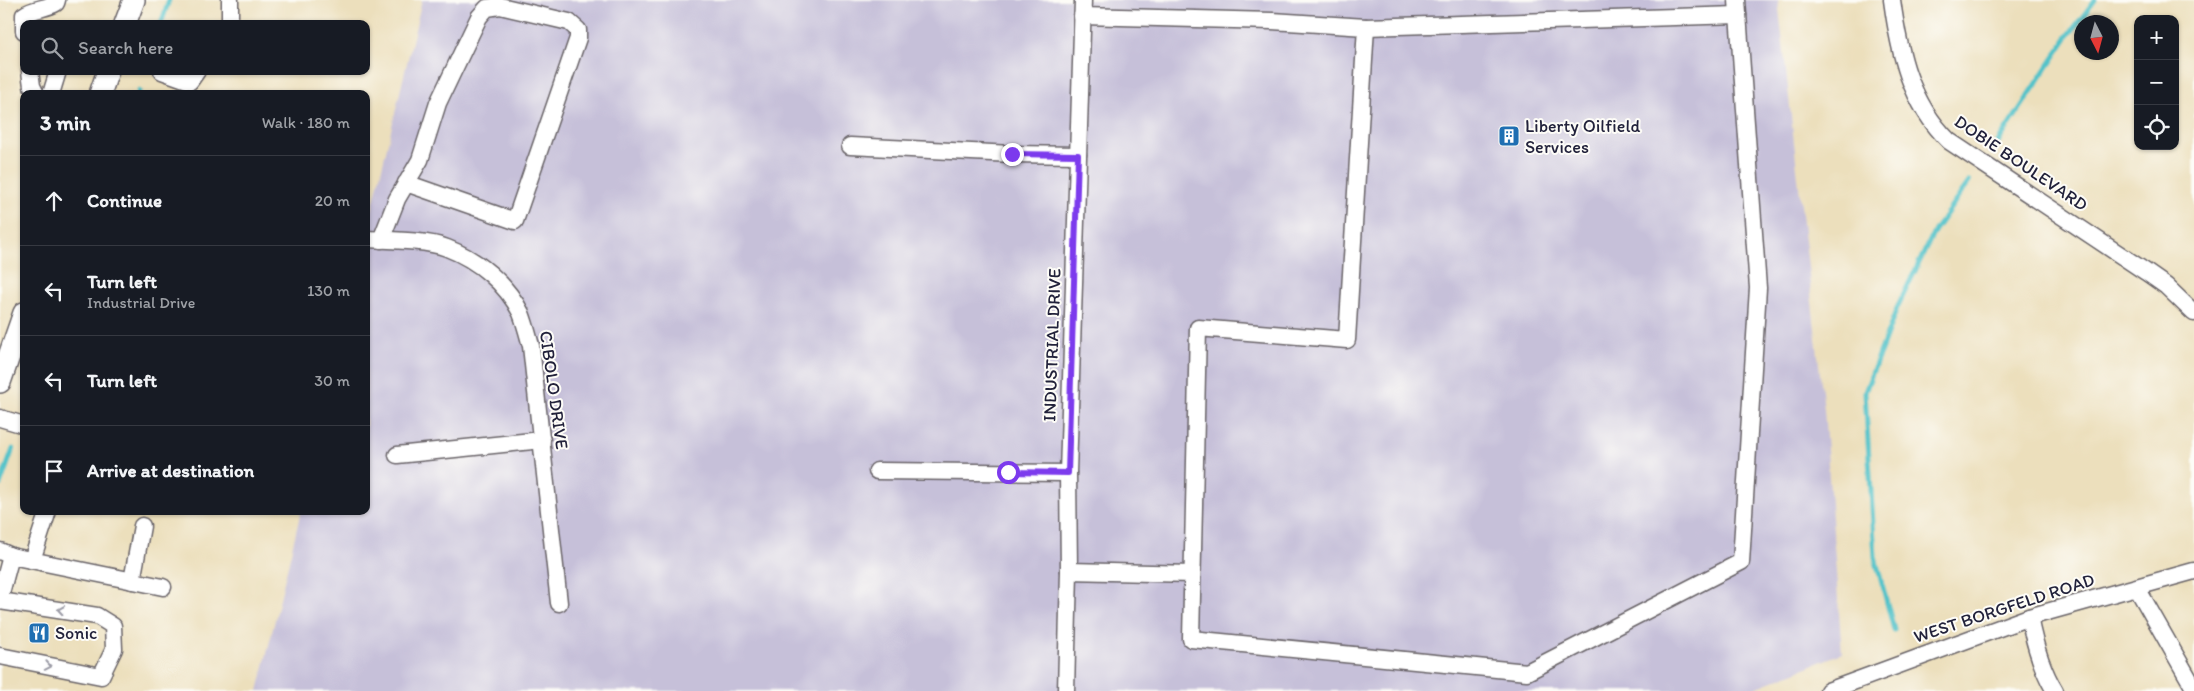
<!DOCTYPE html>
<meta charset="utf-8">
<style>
body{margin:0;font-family:Itim,sans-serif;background:#242831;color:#f1f3f6}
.controls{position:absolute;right:15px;top:15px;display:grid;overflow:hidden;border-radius:10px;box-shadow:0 1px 4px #0004}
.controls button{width:45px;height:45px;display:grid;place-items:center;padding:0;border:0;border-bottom:1px solid #363941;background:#171b24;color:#f1f3f6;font:25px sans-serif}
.compass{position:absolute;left:2074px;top:15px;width:45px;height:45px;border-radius:50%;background:#171b24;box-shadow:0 1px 4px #0004;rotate:174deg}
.stop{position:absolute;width:15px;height:15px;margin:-11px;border:4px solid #7c3aed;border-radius:50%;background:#fff}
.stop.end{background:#7c3aed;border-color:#fff;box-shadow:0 1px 5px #0008}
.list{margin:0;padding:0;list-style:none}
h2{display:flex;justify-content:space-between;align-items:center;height:65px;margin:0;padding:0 20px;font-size:21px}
h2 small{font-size:16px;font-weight:400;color:#9ea1a6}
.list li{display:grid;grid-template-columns:32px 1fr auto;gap:15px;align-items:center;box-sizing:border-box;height:90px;padding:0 20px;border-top:1px solid #363941}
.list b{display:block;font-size:19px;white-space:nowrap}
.list p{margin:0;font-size:16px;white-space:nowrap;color:#9ea1a6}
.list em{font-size:16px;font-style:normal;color:#9ea1a6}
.icon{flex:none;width:28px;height:28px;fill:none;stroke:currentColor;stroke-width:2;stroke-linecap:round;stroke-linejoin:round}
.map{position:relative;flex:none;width:2194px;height:691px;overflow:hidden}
.search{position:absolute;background:#171b24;box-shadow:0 1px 4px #0004;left:20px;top:20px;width:350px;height:55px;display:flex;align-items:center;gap:12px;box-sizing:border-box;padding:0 18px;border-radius:10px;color:#9ea1a6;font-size:19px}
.panel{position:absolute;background:#171b24;box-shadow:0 1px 4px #0004;left:20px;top:90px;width:350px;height:425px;border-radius:10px}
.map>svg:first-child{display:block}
.industrial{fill:#c6c0d9}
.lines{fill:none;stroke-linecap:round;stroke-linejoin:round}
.stream{stroke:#55c3c9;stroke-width:5}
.minor-casing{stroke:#696468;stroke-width:19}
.major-casing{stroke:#696468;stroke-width:24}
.minor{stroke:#fff;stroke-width:16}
.major{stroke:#fff;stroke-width:21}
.oneway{stroke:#9c9ca7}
.route{stroke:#7c3aed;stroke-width:6}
.labels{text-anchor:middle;stroke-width:4;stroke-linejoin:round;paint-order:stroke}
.poi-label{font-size:18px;fill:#22223b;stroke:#fdfcf7;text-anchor:start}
.street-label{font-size:18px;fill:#22223b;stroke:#fdfcf7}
</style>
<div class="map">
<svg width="2194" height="691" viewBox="0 0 2194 691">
<rect width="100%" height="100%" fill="#fdfcf7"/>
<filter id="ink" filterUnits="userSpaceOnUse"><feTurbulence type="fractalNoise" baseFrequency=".02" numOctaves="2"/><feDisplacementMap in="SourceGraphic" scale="10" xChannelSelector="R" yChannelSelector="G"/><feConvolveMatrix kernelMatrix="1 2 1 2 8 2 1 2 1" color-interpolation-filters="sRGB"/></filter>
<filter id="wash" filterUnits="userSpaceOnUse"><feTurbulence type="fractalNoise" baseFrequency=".0096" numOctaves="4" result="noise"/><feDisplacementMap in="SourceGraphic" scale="20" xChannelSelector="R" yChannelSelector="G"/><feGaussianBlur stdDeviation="1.12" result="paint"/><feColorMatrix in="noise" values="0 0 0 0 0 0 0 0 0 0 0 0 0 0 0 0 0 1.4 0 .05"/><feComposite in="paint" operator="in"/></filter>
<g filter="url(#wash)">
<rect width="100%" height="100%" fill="#ecdfbc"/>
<polygon class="industrial" points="422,0 1778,0 1824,409 1842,653 1748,691 258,691 301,511 366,511 366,235"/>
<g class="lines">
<g class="stream">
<polyline points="161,24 169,0"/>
<polyline points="138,94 139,91"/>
<polyline points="1996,145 2068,36 2095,0"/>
<polyline points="0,485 13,449"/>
<polyline points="1894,630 1875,557 1865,392 1897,308 1935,230 1969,182"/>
</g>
</g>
</g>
<g filter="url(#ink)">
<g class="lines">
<g class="minor-casing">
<g id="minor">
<path d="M1892,0C1899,52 1910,103 1949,141L2146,272L2166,286L2194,313"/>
<polyline points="1082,16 1272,21 1366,27 1347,340 1198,328 1191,639 1527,672 1741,562 1758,288 1737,0"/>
<polyline points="230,24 230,0"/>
<polyline points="1366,27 1738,15"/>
<path d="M24,31V15C34,8 46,9 56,3L57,0"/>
<polyline points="30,71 32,86 36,94"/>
<polyline points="162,71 190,81 197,71"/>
<polyline points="51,94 58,71"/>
<polyline points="850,146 1012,154 1078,155"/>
<path d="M366,239C388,240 427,240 447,248C478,260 506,283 521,313C525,323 528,335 531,346L559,603"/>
<polyline points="381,240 397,199 420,160 438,103 479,17 487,8 500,6 569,22 578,30 578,38 515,221 406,183"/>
<polyline points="0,418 24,425"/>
<polyline points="397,455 542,440"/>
<polyline points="877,471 1068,473"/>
<polyline points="0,551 11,556 163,587"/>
<polyline points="32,560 48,511"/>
<polyline points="1069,571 1192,574"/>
<polyline points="132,581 142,526"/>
<polyline points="2137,588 2194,688"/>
<polyline points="0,597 11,556"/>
<polyline points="0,601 97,616 113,626 114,649 101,676 0,656"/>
<path d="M2029,617C2034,642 2041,669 2055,691"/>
<polyline points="1066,691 1069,571 1068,473 1083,0"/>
<polyline points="1828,691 2029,617 2194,571"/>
</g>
</g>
<g class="major-casing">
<g id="major">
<polyline points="125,24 134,0"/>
<polyline points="100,94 108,71"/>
<polyline points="0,382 24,313"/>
</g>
</g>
<use href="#minor" class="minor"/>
<use href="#major" class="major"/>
</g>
<defs><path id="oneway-chevron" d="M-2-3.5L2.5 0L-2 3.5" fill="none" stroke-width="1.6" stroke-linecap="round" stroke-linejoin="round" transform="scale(1.25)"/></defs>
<g class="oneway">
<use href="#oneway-chevron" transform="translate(61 610) rotate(-171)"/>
<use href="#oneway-chevron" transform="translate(48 666) rotate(11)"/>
</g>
</g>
<g class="lines" filter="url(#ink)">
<polyline class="route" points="1008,472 1068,473 1078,155 1012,154"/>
</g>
<defs>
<g id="building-square" transform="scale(1.125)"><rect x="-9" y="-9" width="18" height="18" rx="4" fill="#1f6fb2" stroke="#fdfcf7"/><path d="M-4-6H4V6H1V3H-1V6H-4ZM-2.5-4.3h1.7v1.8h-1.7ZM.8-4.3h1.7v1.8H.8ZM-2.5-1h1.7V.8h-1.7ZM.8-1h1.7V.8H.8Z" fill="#fff"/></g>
<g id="restaurant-square" transform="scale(1.125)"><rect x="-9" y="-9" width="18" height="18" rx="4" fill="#1f6fb2" stroke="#fdfcf7"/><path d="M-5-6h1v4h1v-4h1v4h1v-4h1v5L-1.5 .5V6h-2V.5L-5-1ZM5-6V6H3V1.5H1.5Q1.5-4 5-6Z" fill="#fff"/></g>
</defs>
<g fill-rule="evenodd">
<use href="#building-square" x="1509" y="136"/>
<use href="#restaurant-square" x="39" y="633"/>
</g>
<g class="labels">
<g class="poi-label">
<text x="1525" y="132">Liberty Oilfield<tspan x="1525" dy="21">Services</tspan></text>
<text x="55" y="639">Sonic</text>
</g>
<g class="street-label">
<text transform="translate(2021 163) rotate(34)" y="6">DOBIE BOULEVARD</text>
<text transform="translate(1052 345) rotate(-88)" y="6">INDUSTRIAL DRIVE</text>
<text transform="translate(554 390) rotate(82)" y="6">CIBOLO DRIVE</text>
<text transform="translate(2004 608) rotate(-18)" y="6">WEST BORGFELD ROAD</text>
</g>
</g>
</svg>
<div class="controls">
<button>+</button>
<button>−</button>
<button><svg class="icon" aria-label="locate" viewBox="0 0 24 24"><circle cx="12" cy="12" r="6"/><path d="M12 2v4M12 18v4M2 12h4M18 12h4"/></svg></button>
</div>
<svg class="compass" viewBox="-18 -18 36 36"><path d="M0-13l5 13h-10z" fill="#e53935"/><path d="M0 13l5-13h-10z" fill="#9ea1a6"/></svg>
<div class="stop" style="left:1008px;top:472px"></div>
<div class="stop end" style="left:1012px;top:154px"></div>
<div class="search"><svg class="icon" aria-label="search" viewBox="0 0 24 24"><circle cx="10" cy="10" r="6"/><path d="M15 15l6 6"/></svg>Search here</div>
<section class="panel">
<h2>3 min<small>Walk · 180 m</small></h2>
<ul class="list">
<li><svg class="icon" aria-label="ahead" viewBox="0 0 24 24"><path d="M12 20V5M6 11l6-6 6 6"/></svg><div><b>Continue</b></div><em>20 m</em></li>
<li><svg class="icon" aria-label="left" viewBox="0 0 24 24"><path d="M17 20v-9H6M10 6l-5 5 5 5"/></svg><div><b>Turn left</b><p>Industrial Drive</p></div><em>130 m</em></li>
<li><svg class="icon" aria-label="left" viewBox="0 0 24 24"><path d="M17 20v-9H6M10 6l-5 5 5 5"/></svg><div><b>Turn left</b></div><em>30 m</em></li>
<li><svg class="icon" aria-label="arrive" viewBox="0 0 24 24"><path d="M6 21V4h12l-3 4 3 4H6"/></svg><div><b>Arrive at destination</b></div></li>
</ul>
</section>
</div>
